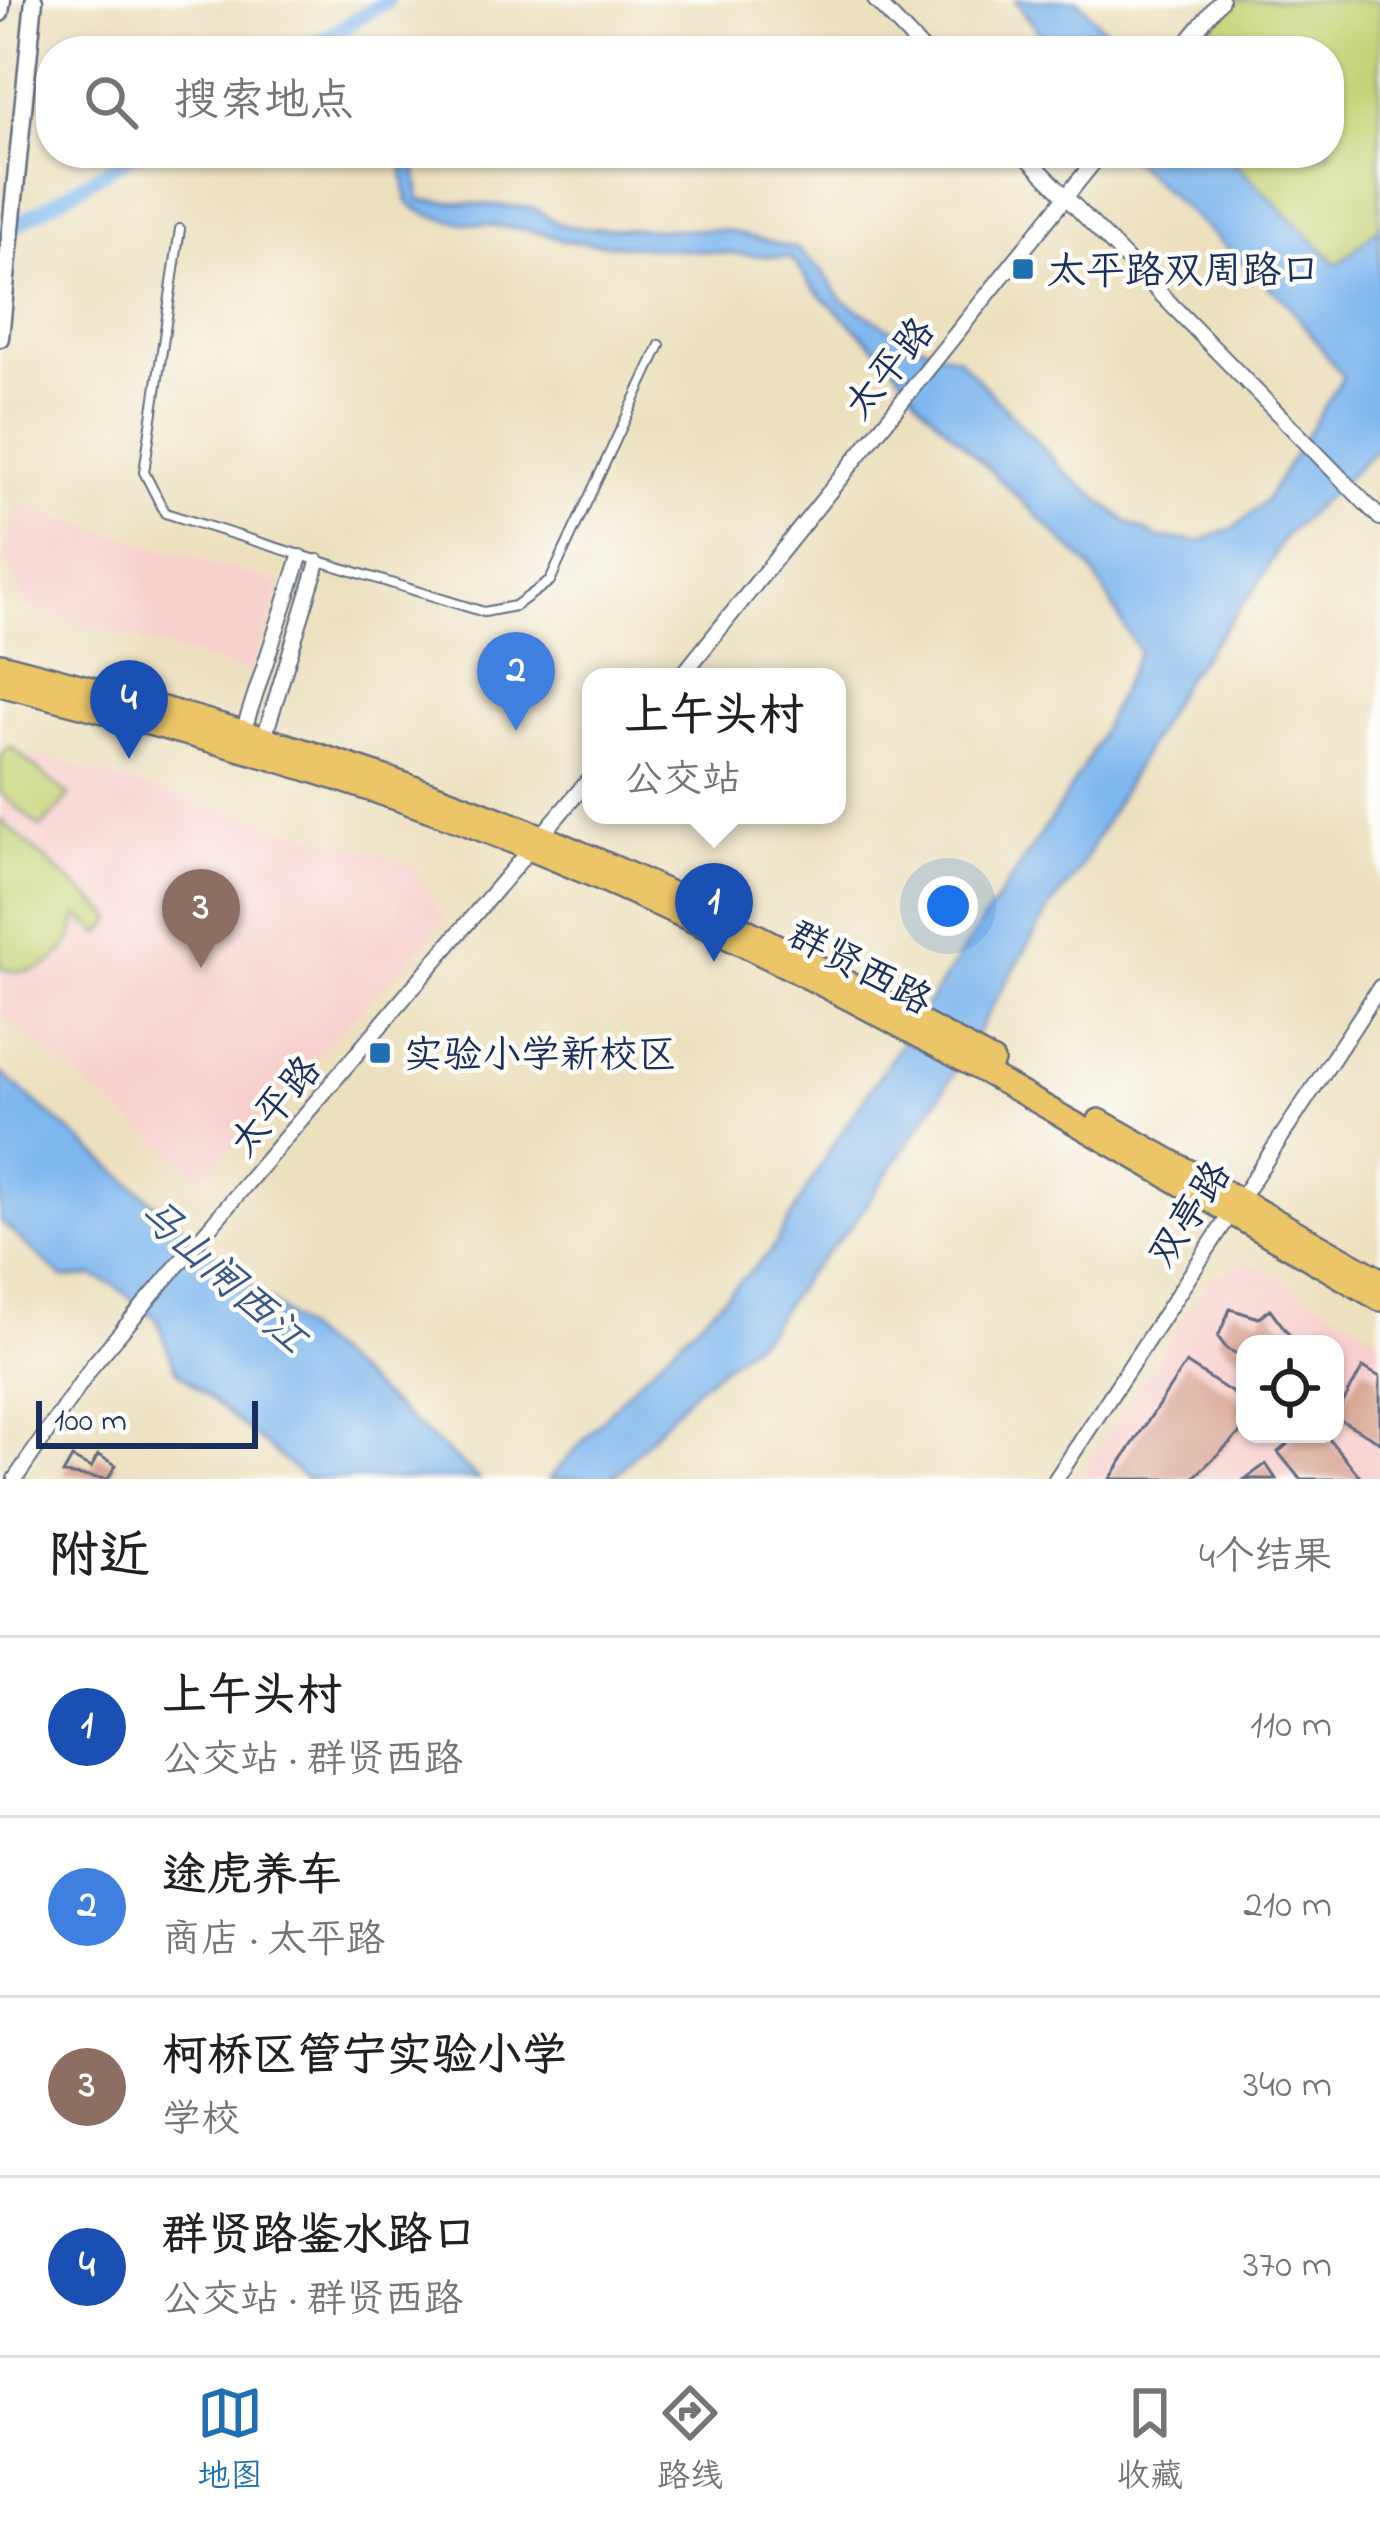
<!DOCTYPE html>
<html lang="zh">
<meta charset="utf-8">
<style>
body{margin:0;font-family:"Indie Flower","LXGW WenKai TC",sans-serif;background:#f2f2f2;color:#202124}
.controls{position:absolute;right:36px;bottom:36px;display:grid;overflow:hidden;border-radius:24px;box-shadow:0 3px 9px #0004}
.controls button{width:108px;height:108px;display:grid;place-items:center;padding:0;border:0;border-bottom:3px solid #e0e0e0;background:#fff;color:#202124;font:60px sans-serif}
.scale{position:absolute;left:36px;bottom:30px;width:222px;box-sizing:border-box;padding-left:12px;border:6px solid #1b2f5e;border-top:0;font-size:33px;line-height:42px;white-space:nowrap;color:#1b2f5e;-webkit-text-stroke:9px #fdfcf7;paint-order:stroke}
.you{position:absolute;left:948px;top:906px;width:42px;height:42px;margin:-30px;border:9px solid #fff;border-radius:50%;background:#1a73e8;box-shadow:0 0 0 18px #1a73e833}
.badge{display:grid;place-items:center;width:78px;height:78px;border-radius:50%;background:#1f6fb2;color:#fff;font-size:39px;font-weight:700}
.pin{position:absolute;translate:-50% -99px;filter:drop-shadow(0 3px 6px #0008)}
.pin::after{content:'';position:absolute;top:63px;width:42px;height:36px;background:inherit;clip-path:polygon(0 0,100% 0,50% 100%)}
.popup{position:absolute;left:582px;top:668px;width:264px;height:156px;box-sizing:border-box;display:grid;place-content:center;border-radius:24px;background:#fff;filter:drop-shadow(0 3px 9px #0005);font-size:39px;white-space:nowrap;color:#757577}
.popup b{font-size:45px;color:#202124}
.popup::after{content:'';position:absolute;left:50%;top:100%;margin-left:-24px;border:24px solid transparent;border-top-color:#fff}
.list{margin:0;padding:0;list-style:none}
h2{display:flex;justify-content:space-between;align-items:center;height:156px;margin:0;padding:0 48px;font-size:51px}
h2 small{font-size:39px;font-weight:400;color:#757577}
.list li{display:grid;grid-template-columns:78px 1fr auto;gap:36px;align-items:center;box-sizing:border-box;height:180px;padding:0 48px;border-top:3px solid #e0e0e0}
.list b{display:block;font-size:45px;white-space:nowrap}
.list p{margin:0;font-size:39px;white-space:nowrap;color:#757577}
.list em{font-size:39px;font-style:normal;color:#757577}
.icon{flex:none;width:66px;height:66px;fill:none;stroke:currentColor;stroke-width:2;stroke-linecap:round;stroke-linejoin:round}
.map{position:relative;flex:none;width:1380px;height:1479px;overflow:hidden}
.search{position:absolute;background:#fff;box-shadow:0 3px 9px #0004;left:36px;right:36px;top:36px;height:132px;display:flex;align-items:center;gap:30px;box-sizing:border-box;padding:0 42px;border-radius:48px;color:#757577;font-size:45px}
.sheet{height:876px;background:#fff}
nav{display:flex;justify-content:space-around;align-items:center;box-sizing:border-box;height:168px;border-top:3px solid #e0e0e0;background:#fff;font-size:33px;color:#757577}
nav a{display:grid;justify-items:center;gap:6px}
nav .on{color:#1f6fb2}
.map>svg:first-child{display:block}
.built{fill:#f7d0ce;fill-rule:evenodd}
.green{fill:#c5d374;stroke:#708169;stroke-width:3}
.water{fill:#7fb7ef;stroke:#4d73a6;stroke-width:3}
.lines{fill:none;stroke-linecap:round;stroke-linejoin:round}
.canal{stroke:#7fb7ef;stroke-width:15}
.building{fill:#d7a391}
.service-casing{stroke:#646d80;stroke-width:12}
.minor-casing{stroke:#646d80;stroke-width:18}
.tertiary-casing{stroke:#646d80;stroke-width:21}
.primary-casing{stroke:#646d80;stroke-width:26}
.service{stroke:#fff;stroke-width:8}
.minor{stroke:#fff;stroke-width:14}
.tertiary{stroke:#fff;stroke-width:16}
.primary{stroke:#ecc569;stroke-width:21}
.poi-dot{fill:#1f6fb2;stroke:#fdfcf7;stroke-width:4.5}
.labels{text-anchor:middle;stroke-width:9;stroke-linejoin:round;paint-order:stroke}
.poi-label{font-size:39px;fill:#1b2f5e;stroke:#fdfcf7;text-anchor:start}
.street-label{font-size:39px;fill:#1b2f5e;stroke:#fdfcf7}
.water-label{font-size:42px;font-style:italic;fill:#39588a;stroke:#fdfcf7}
</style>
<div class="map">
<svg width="1380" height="1479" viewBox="0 0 1380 1479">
<rect width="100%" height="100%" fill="#fdfcf7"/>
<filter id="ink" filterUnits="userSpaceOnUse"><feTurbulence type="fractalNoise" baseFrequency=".00833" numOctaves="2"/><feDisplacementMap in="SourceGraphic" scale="24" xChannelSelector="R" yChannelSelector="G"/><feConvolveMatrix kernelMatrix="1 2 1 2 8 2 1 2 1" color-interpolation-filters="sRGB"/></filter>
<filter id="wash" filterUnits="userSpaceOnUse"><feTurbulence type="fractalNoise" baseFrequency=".004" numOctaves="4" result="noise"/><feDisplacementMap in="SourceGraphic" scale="48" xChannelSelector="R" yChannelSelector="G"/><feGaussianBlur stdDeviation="2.7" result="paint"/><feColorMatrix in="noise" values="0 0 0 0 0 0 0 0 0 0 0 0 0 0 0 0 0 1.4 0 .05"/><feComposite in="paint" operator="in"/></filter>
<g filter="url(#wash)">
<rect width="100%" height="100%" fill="#ede0bf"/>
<g class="built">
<polygon points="17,504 281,584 250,673 29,608 4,559"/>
<polygon points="0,745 410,863 445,921 202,1179 0,1014"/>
<path d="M1242,1263L1260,1267L1380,1337V1479H1078L1210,1278ZM1245,1344H1335V1434H1245Z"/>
</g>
<g class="green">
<polygon points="1233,0 1380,0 1380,227 1338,265 1225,153 1329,153 1329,51 1193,51"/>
<polygon points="10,746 69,796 41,828 0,793 0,757"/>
<path d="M0,820L114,919L101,934L77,915C74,955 39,981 0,968Z"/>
</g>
<g class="water">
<polygon points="1015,0 1078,0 1124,51 1053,51"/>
<path d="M401,153H415L420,200L534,208L561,225L586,228L725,230L797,249L822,270L841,299L910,341L958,358L1066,473L1127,522L1160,538L1200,541L1236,527L1265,501L1343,377L1288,304L1124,153H1225L1338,265L1380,227V446L1284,537L1259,583L1183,682L1076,875L1051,906L940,1096L853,1224L807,1274L765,1333L692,1392L612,1479H549L630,1389L771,1251L831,1148L1054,815L1090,756L1139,652L1091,568L921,403L891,362L813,288L791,258L563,241C514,217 444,234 407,202Z"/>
<polygon points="0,1072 479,1479 306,1479 176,1370 156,1318 114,1285 93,1276 63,1278 0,1221"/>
</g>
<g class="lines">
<g class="canal">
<polyline points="304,51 388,0"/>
<polyline points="0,235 135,153"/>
</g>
</g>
<g id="blocks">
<g class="building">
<polygon points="1230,1309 1259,1318 1270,1309 1296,1344 1245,1344 1242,1356 1227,1349 1218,1337"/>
<polygon points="1186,1363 1245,1401 1245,1428 1192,1479 1110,1479"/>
<polygon points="1363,1367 1380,1377 1380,1442 1335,1417"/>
<polygon points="1300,1434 1325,1434 1362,1479 1300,1479 1278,1452"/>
<polygon points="98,1455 116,1465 108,1479 63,1474 72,1458 91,1468"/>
<polygon points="1266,1464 1276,1479 1245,1479"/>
</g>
</g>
</g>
<g filter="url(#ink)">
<use href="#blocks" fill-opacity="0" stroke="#646d80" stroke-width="3"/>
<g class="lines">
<g class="service-casing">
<polyline id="service" points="180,229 144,472 165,513 484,612 515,606 550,581 660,345"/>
</g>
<g class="minor-casing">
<g id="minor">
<polyline points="875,0 924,51"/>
<polyline points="1180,51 1221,0"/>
<polyline points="1023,153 1380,518"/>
<polyline points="681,677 1101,153"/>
<polyline points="243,732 300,557"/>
<polyline points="264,738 318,562"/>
<polyline points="15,1479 93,1365 591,777"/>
<polyline points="1056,1479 1380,987"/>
</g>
</g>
<g class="tertiary-casing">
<g id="tertiary">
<polyline points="0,13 2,0"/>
<polyline points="0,338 34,0"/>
</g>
</g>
<g class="primary-casing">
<g id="primary">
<path d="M0,664C182,711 363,763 537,834C695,898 844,979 993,1061"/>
<path d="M0,685C180,731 357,778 529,849C827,970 1102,1140 1380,1300"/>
<polyline points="1099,1120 1380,1279"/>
</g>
</g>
<use href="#service" class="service"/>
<use href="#minor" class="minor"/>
<use href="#tertiary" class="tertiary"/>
<use href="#primary" class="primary"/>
</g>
</g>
<g class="poi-dot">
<rect x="1011" y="257" width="24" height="24" rx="6"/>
<rect x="368" y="1041" width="24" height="24" rx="6"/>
</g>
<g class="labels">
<g class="poi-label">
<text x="1047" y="283">太平路双周路口</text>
<text x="404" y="1067">实验小学新校区</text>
</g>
<g class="street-label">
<text transform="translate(888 367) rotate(-51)" y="14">太平路</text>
<text transform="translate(861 966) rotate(28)" y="14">群贤西路</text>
<text transform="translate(274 1105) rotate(-50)" y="14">太平路</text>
<text transform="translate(1188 1213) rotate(-57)" y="14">双亭路</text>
</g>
<g class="water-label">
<text transform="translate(224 1274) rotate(42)" y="15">马山闸西江</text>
</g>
</g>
</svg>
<div class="controls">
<button><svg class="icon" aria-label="locate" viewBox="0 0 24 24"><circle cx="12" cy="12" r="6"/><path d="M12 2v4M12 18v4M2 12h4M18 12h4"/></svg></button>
</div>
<div class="scale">100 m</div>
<div class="you"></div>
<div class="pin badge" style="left:714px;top:962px;background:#1a4fb4">1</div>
<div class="popup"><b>上午头村</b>公交站</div>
<div class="pin badge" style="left:516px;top:731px;background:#3f7fe0">2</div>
<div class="pin badge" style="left:201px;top:968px;background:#8d6e63">3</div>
<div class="pin badge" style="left:129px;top:759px;background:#1a4fb4">4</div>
<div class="search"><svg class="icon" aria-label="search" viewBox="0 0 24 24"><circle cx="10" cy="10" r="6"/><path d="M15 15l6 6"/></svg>搜索地点</div>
</div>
<section class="sheet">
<h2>附近<small>4个结果</small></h2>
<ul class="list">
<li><span class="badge" style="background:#1a4fb4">1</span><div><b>上午头村</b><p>公交站 · 群贤西路</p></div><em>110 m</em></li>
<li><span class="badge" style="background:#3f7fe0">2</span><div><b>途虎养车</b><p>商店 · 太平路</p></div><em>210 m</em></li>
<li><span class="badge" style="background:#8d6e63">3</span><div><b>柯桥区管宁实验小学</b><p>学校</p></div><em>340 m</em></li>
<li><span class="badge" style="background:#1a4fb4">4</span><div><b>群贤路鉴水路口</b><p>公交站 · 群贤西路</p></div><em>370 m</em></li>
</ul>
</section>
<nav>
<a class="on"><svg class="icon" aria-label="map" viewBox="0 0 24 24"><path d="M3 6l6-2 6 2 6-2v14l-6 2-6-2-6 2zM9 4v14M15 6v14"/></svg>地图</a>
<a><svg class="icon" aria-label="directions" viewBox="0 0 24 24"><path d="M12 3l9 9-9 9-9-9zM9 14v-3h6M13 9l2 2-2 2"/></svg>路线</a>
<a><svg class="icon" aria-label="saved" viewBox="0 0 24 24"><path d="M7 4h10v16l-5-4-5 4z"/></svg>收藏</a>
</nav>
